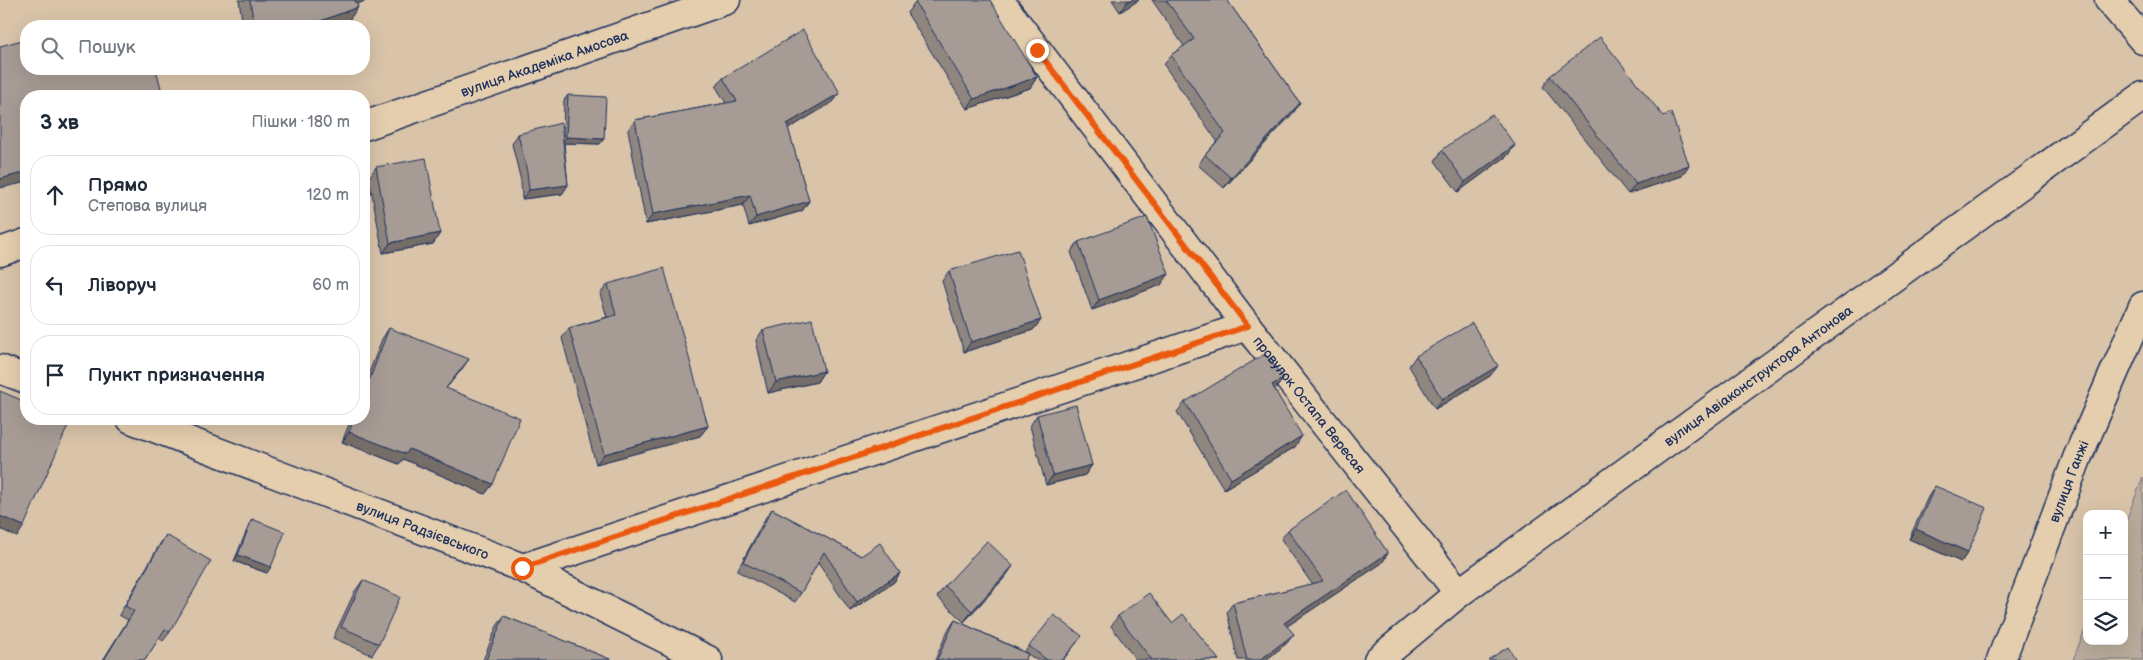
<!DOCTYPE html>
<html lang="uk">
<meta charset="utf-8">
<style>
body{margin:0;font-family:"Balsamiq Sans",sans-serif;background:#f6f6f7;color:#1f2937}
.controls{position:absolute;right:15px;bottom:15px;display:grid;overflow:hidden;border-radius:10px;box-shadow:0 5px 20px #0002}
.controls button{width:45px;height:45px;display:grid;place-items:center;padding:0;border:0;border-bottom:1px solid #e0e1e3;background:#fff;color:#1f2937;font:25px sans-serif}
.stop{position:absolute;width:15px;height:15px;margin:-11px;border:4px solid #ea580c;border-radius:50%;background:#fff}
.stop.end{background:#ea580c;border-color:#fff;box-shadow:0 1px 5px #0008}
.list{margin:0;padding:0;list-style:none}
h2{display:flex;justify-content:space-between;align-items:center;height:65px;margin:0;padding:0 20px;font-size:21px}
h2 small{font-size:16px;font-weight:400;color:#747a83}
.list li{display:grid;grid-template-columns:32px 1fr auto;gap:15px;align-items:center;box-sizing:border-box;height:80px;margin:0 10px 10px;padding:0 10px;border:1px solid #e0e1e3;border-radius:20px}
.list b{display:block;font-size:19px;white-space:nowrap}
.list p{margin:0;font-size:16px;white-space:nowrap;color:#747a83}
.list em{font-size:16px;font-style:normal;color:#747a83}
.icon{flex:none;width:28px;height:28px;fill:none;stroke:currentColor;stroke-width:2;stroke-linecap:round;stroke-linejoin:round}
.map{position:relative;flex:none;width:2143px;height:660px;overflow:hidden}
.search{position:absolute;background:#fff;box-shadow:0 5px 20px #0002;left:20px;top:20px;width:350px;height:55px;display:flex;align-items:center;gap:12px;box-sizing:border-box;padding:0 18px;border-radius:20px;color:#747a83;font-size:19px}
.panel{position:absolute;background:#fff;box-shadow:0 5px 20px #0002;left:20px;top:90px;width:350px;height:335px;border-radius:20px}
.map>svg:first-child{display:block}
.green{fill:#b9ac9c;stroke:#6a6e7d}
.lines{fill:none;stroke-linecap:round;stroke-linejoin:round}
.street-casing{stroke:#1b2f5e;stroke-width:31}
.street{stroke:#e5ceae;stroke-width:28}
.wall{fill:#908680;stroke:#1b2f5e}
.shaded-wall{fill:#756d68;stroke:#1b2f5e}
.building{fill:#a79c95;stroke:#1b2f5e}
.route{stroke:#ea580c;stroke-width:6}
.labels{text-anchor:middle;stroke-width:4.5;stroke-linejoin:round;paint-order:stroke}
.street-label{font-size:14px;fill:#1b2f5e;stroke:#e5ceae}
</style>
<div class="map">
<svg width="2143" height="660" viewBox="0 0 2143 660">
<rect width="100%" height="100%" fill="#d9c4a9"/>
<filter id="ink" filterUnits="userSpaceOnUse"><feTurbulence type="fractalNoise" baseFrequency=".02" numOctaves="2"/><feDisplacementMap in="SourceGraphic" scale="10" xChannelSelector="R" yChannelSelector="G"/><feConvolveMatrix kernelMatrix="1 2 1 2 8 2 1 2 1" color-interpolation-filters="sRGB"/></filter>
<g filter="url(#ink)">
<polygon class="green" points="2143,477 2143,660 2073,660 2087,624 2087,641 2124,641 2124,526"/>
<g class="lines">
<g class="street-casing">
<g id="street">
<path id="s1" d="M999,0L1247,326L1459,593"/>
<polyline points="2109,0 2143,40"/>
<path id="s2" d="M364,126L726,0"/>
<polyline points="0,252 26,243"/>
<polyline points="0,369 26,379"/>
<path id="s3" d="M131,419L523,568L708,660"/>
<polyline points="523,568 1247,326"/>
<path id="s4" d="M1378,660L1459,593L2143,96"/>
<path id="s5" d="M2001,660L2078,456L2143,306"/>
</g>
</g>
<use href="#street" class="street"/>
</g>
<g class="wall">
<polygon points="239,0 368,0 356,4 358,7 349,20 332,26 243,26"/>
<polygon points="1112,0 1139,0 1120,12"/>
<polygon points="1152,0 1227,0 1300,103 1293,113 1224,188 1198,165 1205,155 1217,141 1164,65 1171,55 1184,46"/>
<polygon points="915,2 1037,77 1030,88 967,109 907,13"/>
<polygon points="1550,76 1682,176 1628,194 1543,87"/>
<polygon points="723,78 840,93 833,102 788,129 809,201 802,211 749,226 743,205 646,224 628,130 635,120 726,103 716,87"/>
<polygon points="568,95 600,144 564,143 568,185 562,194 522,199 521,181 512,144 518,134 563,136 564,100"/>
<polygon points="1515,145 1507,156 1458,192 1435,161 1442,150"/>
<polygon points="376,167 440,233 433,244 383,253 369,178"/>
<polygon points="1078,242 1161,285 1092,310 1071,252"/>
<polygon points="949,271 1041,320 1033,330 964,352 942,281"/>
<polygon points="608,284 708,426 700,436 596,464 562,338 569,328 607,317 600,294"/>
<polygon points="389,328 462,369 446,388 493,484 485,494 403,459 399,464 342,442 351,419 364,419 364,386 382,339"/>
<polygon points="763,330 824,371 817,382 768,393 756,340"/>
<polygon points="1416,356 1490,376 1435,409 1409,366"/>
<polygon points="1284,378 1276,388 1274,389 1295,447 1224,489 1177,412 1185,402"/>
<polygon points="1037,415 1092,465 1085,475 1046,485 1030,426"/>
<polygon points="1935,486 1968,552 1961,562 1909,539 1928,497"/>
<polygon points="772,509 861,556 900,573 894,582 850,611 818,562 801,593 795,602 737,571 766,517"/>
<polygon points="252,519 267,573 234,561 249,525"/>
<polygon points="1288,530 1388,553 1382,563 1287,626 1287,643 1266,660 1238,660 1227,612 1233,603 1312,584 1281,539"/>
<polygon points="166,535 170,632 163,641 159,638 145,660 103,660 128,620 119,615 160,544"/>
<polygon points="1006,576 964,622 937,597 945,586"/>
<polygon points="363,580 379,644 372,655 333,638 355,591"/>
<polygon points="504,616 612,660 483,660 497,626"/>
<polygon points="1118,616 1172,623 1219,660 1136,660 1111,626"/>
<polygon points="955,620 1027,653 1025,652 1029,646 1078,641 1063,660 1036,660 1028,654 1025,660 935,660 948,630"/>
</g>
<g class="shaded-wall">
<polygon points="350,0 368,0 344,9"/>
<polygon points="1131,0 1139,0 1120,12 1127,2"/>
<polygon points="358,7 349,20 332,26 307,26"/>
<polygon points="1037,77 1030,88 967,109 974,99"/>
<polygon points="840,93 833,102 780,134 787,124"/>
<polygon points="1300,103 1293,113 1224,188 1231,178"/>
<polygon points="566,137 604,139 600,144 562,143"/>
<polygon points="1515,145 1507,156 1458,192 1465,182"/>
<polygon points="1689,165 1682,176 1628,194 1636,184"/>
<polygon points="26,172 26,178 23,183 0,188 0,179"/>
<polygon points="568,185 562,194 522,199 529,190"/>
<polygon points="750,195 743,205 646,224 653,214"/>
<polygon points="809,201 802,211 749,226 756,217"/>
<polygon points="440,233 433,244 383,253 390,243"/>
<polygon points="1169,274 1161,285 1092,310 1099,300"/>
<polygon points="1041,320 1033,330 964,352 971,342"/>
<polygon points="469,359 462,369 438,398 446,388"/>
<polygon points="1498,366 1490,376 1435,409 1442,399"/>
<polygon points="824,371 817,382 768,393 776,382"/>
<polygon points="1284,378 1276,388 1265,396 1272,385"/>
<polygon points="708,426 700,436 596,464 604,454"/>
<polygon points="349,432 409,449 493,484 485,494 403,459 399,464 342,442"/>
<polygon points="1302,436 1295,447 1224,489 1231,479"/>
<polygon points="1092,465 1085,475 1046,485 1053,475"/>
<polygon points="0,516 24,526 17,537 0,529"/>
<polygon points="1916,529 1968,552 1961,562 1909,539"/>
<polygon points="1388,553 1382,563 1277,633 1284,623"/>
<polygon points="238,555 271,567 267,573 234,561"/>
<polygon points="1013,566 1006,576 964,622 972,611"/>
<polygon points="900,573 894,582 850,611 857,602"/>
<polygon points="1294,634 1287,643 1266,660 1260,660"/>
</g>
<g class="building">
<polygon points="250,0 355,0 358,7 307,26 254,26"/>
<polygon points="919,0 990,0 1037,77 974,99 915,2"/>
<polygon points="1166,0 1227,0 1300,103 1231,178 1205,155 1225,133 1171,55 1194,39"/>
<polygon points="144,22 146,26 126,26"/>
<polygon points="803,30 840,93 787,124 809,201 756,217 750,195 653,214 635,120 737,101 723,78"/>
<polygon points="1600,37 1663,116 1671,113 1689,165 1636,184 1550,76"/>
<polygon points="26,39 26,69 156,69 163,96 26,96 26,172 0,179 0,46"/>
<polygon points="568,95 606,97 604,139 566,137"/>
<polygon points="1492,114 1515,145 1465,182 1442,150"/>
<polygon points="561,123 568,185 529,190 527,172 518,134"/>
<polygon points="426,158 440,233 390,243 376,167"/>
<polygon points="1147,217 1169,274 1099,300 1078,242"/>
<polygon points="1018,250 1041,320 971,342 949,271"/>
<polygon points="664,268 708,426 604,454 569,328 616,315 608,284"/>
<polygon points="812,319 824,371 776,382 763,330"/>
<polygon points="1472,323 1498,366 1442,399 1416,356"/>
<polygon points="389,328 469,359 446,388 520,418 493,484 409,449 406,454 349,432 354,419 364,419 364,394"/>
<polygon points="1265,354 1284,378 1272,385 1302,436 1231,479 1185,402"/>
<polygon points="0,391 26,402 26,419 64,419 70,421 24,526 0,516"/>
<polygon points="1076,405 1092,465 1053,475 1037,415"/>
<polygon points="1935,486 1987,508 1968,552 1916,529"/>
<polygon points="1346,490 1388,553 1284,623 1294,634 1260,660 1247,660 1233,603 1323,581 1288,530"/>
<polygon points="772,509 861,556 880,543 900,573 857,602 824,552 801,593 743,562"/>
<polygon points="252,519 285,532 271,567 238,555"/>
<polygon points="166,535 211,561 170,632 165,629 145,660 104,660 134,611 125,606"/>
<polygon points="987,541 1013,566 972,611 945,586"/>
<polygon points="363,580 400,597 379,644 341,627"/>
<polygon points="1149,593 1172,623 1183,614 1219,660 1152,660 1118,616"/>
<polygon points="1054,615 1082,636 1062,660 1047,660 1029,646"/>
<polygon points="504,616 612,660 486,660"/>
<polygon points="955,620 1028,654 1025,660 937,660"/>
<polygon points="1508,647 1516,660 1488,660"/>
</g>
</g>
<g class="lines" filter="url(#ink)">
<polyline class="route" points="522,568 1248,326 1037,50"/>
</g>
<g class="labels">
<g class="street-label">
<text dy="5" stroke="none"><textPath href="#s2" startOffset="191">вулиця Академіка Амосова</textPath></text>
<text dy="5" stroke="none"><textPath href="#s4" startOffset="475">вулиця Авіаконструктора Антонова</textPath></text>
<text dy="5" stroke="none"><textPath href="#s1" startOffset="510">провулок Остапа Вересая</textPath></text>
<text dy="5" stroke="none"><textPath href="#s5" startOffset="191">вулиця Ганжі</textPath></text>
<text dy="5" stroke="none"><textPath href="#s3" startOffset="312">вулиця Радзієвського</textPath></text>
</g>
</g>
</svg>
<div class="controls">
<button>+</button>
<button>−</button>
<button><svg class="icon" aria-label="layers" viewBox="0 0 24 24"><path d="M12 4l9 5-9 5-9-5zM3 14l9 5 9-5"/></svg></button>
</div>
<div class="stop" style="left:522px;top:568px"></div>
<div class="stop end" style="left:1037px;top:50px"></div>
<div class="search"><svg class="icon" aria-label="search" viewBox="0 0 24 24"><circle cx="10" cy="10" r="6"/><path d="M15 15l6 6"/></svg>Пошук</div>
<section class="panel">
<h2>3 хв<small>Пішки · 180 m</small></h2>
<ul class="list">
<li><svg class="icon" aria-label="ahead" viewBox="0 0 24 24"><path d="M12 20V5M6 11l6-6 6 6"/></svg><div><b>Прямо</b><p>Степова вулиця</p></div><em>120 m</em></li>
<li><svg class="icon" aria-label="left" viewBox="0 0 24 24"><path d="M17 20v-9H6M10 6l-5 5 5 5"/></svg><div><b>Ліворуч</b></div><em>60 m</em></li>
<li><svg class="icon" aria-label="arrive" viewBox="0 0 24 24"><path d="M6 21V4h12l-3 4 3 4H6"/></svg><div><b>Пункт призначення</b></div></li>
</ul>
</section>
</div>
